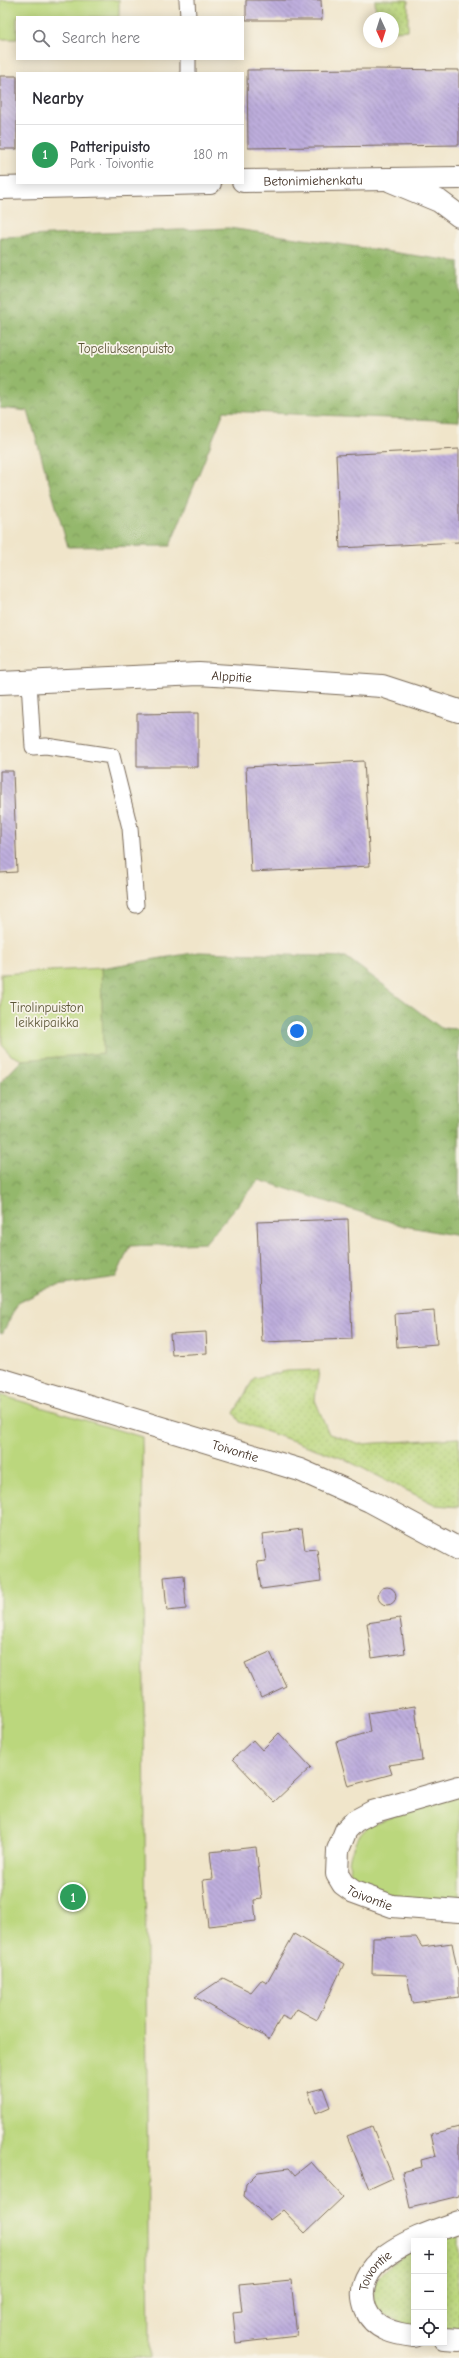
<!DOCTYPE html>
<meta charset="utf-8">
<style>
body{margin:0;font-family:"Comic Neue",sans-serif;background:#f7f7f7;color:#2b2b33}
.controls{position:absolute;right:12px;bottom:12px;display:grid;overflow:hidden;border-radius:0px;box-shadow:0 2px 10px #0003}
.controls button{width:36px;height:36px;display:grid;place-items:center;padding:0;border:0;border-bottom:1px solid #e1e1e2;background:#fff;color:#2b2b33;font:20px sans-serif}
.compass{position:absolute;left:363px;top:12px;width:36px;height:36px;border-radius:50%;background:#fff;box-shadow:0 2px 10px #0003;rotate:176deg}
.you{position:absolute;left:297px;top:1031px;width:14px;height:14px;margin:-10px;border:3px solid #fff;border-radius:50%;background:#1a73e8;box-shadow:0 0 0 6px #1a73e833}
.badge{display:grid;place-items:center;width:26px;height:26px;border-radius:50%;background:#c8321e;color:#fff;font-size:13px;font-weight:700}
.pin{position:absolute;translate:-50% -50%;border:2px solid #fff;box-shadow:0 1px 4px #0006}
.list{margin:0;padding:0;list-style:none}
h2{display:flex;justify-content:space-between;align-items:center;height:52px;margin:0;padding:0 16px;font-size:17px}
h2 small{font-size:13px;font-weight:400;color:#7c7c81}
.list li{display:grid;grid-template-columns:26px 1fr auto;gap:12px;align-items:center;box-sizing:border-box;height:60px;padding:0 16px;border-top:1px solid #e1e1e2}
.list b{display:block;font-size:15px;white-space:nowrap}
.list p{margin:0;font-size:13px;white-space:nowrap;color:#7c7c81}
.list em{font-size:13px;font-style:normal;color:#7c7c81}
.icon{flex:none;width:22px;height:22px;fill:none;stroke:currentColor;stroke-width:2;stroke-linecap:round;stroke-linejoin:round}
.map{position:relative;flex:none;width:459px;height:2358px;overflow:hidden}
.search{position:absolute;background:#fff;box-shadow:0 2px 10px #0003;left:16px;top:16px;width:228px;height:44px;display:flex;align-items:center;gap:10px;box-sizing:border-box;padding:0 14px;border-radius:0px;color:#7c7c81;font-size:15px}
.panel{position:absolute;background:#fff;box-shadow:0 2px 10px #0003;left:16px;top:72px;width:228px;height:112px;border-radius:0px}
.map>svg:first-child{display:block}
.grass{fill:url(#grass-dots);stroke:#7b804e}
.forest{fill:url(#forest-crowns);stroke:#687145}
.park{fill:#bbd77d;stroke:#7b804e}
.building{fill:url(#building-back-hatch)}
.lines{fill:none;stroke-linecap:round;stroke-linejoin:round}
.lane-casing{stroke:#7a6b5a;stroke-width:17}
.street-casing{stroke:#7a6b5a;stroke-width:24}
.lane{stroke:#fff;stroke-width:15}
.street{stroke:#fff;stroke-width:22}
.labels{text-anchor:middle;stroke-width:3.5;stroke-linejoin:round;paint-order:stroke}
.street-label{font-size:13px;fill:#3b2a1e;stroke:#f7f3e8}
.park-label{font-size:13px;fill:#5b5536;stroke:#f7f3e8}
</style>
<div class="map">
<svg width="459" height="2358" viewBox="0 0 459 2358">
<defs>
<pattern id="grass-dots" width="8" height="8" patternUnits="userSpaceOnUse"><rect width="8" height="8" fill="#bbd77d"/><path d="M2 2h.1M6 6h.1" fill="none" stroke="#a2b96c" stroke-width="1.8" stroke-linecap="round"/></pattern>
<pattern id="forest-crowns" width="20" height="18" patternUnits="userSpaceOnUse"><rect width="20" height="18" fill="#94b86c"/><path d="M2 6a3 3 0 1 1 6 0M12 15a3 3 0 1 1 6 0" fill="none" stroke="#7a9658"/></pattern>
<pattern id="building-back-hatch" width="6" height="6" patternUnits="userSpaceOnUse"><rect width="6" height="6" fill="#beaedd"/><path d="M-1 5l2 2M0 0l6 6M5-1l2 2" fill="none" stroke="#9c8eb3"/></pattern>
</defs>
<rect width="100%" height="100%" fill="#f7f3e8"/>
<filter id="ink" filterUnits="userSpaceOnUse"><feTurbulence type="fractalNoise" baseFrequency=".025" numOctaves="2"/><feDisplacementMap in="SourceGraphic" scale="8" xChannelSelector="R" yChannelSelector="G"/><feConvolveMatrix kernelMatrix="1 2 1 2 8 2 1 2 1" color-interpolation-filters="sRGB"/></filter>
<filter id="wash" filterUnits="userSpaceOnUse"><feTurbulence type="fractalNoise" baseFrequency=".012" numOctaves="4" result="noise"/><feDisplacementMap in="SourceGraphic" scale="16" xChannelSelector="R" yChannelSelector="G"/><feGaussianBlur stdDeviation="0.9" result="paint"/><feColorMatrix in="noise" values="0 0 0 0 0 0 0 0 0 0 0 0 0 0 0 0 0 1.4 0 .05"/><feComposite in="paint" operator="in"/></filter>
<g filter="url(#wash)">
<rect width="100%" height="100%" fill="#f0e5ca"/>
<g class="grass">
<polygon points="375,0 408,0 408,30 393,31 393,18 376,18"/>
<polygon points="319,1370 315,1400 329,1434 361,1444 459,1438 459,1507 436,1505 344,1459 240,1422 234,1413 254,1378 287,1371"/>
<polygon points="459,2232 459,2330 444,2330 444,2241 435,2241"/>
<path d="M414,2249V2328L383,2316L374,2308C371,2271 387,2268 414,2249Z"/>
</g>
<g class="forest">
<polygon points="229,228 459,262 459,421 224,411 170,546 68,547 28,411 0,408 0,237"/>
<polygon points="199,952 346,957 441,1028 459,1029 459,1236 404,1226 259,1180 205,1243 130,1246 116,1277 51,1287 18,1303 2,1334 0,1333 0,1083 22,1060 103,1053 101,968"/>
</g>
<g class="park">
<polygon points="0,0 119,0 119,17 17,17 17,39 0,39"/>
<polygon points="101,968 103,1053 22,1060 11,1055 2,1045 1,974"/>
<polygon points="0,1395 142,1437 149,2358 0,2358"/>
<path d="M459,1794V1902C433,1900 340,1901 350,1857C353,1845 358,1835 369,1826Z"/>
</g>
<g id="blocks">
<g class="building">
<polygon points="246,0 321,0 322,20 246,20"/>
<polygon points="373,69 459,70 459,145 248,148 247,70"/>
<rect x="0" y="76" width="17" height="73"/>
<polygon points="459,449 459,542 340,548 336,455"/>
<polygon points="198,713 198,767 137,767 137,714"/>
<polygon points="364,761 370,866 251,872 246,767"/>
<polygon points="0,771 13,771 17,872 0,873"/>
<polygon points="348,1219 352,1339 262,1342 257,1222"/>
<polygon points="434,1311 437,1344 397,1347 395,1314"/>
<polygon points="206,1332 207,1353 172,1355 170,1334"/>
<polygon points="302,1529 305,1550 317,1549 321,1581 261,1589 257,1562 266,1561 262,1534"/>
<polygon points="184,1575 186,1609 167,1611 164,1577"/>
<circle cx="387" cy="1596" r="9"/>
<polygon points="400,1618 405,1653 372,1658 367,1623"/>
<polygon points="270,1652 286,1686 261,1698 245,1663"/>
<polygon points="415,1706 422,1760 389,1765 392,1774 348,1786 336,1742 370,1732 367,1713"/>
<polygon points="279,1733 311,1767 274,1802 233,1759 253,1740 262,1750"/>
<polygon points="256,1847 262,1899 254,1900 256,1921 208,1926 203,1880 213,1879 210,1852"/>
<polygon points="294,1934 344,1964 317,2020 297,2009 290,2020 282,2016 269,2039 195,1997 223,1978 251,1992 261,1980 267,1983"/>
<polygon points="416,1937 422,1947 452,1943 459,1978 459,1997 412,2003 407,1975 372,1974 373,1938"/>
<polygon points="323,2088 330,2107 316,2113 308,2092"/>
<polygon points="372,2126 393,2178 369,2189 347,2136"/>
<polygon points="459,2127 459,2196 410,2208 402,2172 422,2167 421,2160 436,2156 431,2134"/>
<polygon points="311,2162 343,2197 305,2233 283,2210 270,2220 244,2196 246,2184 258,2172 289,2168 295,2175"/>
<polygon points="291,2280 297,2336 236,2343 233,2313 242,2312 239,2285"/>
</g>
</g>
</g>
<g filter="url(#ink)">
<use href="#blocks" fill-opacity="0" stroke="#7a6b5a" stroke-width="1"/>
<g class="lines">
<g class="lane-casing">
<g id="lane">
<polyline points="187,0 188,17"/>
<polyline points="188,59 188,73"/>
<polyline points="29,682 33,747 46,746 112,756 130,828 136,905"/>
</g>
</g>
<g class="street-casing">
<g id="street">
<path id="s1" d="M243,181L459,178"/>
<polyline points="391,181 439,201 459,216"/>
<polyline points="0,188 210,183"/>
<path id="s2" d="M0,683L199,674L382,686L459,711"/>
<path id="s3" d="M0,1379L300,1470L370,1501L459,1549"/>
<path id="s4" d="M459,1787L372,1812L355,1821L346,1830L338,1850L337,1874L343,1884L354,1892L392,1906L459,1911"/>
<path id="s5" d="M414,2336C395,2334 374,2329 366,2310C346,2258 424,2235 459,2222"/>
<polyline points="444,2339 459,2340"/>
</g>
</g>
<use href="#lane" class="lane"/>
<use href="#street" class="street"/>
</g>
</g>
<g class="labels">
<g class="street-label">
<text dy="5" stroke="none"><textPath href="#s1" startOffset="70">Betonimiehenkatu</textPath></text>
<text dy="5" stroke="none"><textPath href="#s2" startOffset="232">Alppitie</textPath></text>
<text dy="5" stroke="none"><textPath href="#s3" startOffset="246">Toivontie</textPath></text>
<text dy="5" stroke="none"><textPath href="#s4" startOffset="210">Toivontie</textPath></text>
<text dy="5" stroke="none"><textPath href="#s5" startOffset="101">Toivontie</textPath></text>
</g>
<g class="park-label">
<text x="126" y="353">Topeliuksenpuisto</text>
<text x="47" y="1012">Tirolinpuiston<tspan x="47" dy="15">leikkipaikka</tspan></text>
</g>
</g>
</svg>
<div class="controls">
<button>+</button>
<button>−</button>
<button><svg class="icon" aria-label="locate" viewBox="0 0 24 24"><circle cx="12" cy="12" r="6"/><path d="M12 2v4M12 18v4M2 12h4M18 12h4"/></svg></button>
</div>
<svg class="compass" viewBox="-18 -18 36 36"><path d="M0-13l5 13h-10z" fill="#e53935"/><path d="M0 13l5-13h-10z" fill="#7c7c81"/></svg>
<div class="you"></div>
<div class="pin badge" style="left:73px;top:1897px;background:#2e9e5b">1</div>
<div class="search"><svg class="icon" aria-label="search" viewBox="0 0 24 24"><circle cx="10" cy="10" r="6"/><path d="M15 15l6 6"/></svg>Search here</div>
<section class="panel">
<h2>Nearby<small></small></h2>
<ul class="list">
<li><span class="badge" style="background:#2e9e5b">1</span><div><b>Patteripuisto</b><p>Park · Toivontie</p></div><em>180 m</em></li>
</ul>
</section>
</div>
